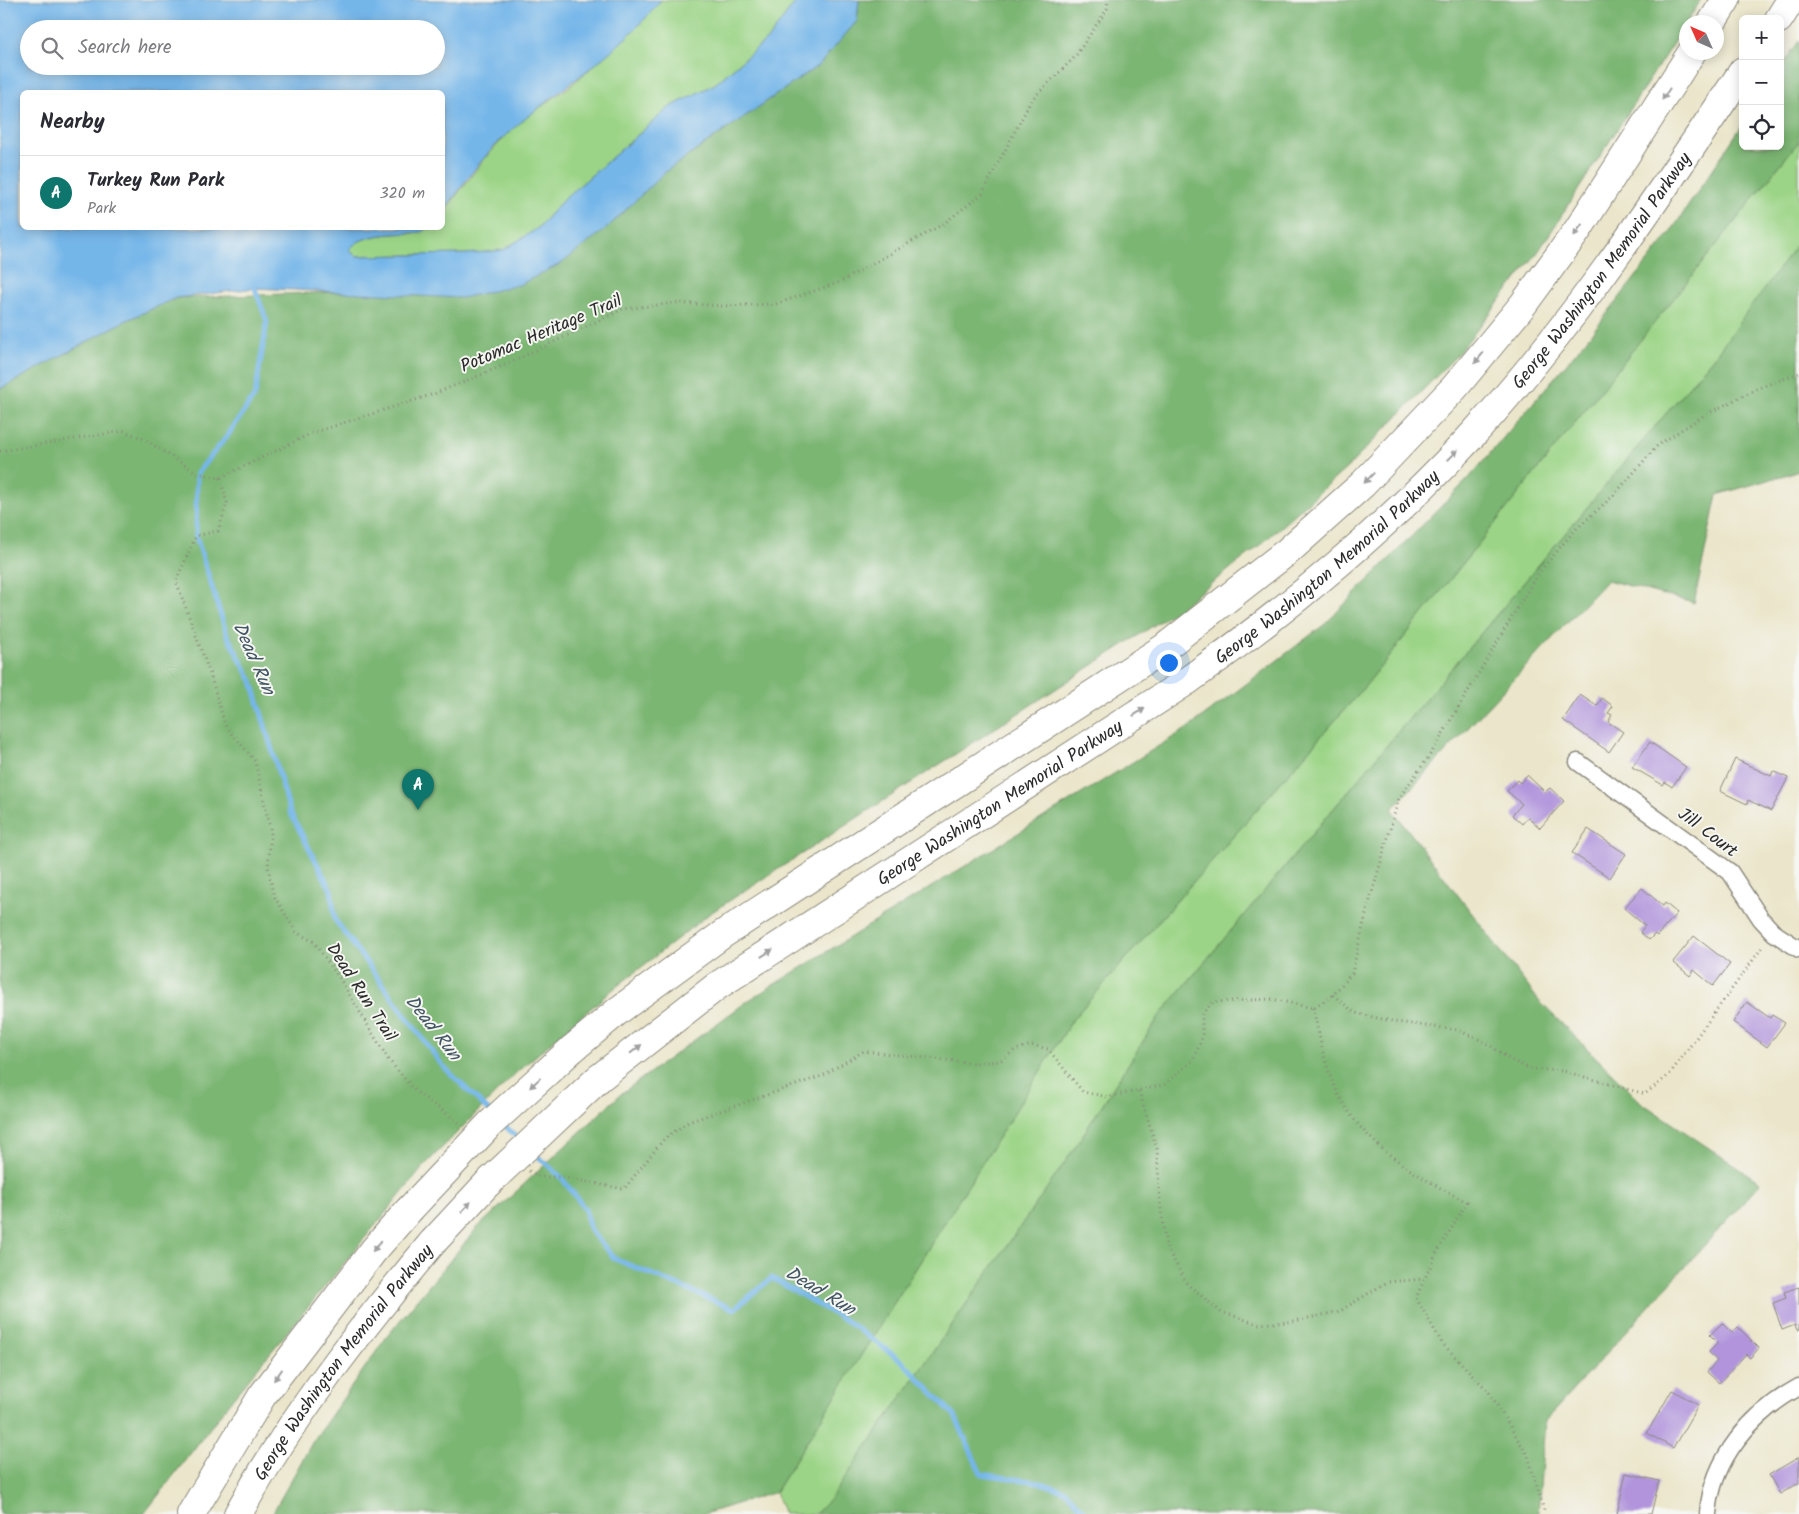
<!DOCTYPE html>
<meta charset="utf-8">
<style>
body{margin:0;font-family:Kalam,sans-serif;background:#f2f2f3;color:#2b2b33}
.controls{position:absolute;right:15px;top:15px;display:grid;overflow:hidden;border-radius:8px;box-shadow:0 2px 12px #0003}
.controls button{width:45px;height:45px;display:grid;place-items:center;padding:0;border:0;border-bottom:1px solid #e1e1e2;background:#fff;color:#2b2b33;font:25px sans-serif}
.compass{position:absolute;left:1679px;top:15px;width:45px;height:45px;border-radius:50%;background:#fff;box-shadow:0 2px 12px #0003;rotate:315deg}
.you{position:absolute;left:1168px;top:662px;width:18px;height:18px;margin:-12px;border:4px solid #fff;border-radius:50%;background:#1a73e8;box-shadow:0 0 0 8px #1a73e833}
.badge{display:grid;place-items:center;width:32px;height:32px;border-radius:50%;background:#0f766e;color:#fff;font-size:16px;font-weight:700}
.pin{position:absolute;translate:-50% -41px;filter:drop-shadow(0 1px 2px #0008)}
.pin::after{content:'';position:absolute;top:26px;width:18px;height:15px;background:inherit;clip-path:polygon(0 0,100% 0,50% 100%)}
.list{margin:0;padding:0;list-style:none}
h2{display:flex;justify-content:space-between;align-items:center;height:65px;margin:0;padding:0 20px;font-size:21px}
h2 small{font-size:16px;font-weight:400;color:#7c7c81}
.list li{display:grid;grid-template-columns:32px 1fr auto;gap:15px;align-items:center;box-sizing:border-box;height:75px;padding:0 20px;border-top:1px solid #e1e1e2}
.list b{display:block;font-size:19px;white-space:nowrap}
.list p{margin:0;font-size:16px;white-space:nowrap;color:#7c7c81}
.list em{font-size:16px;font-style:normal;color:#7c7c81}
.icon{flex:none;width:28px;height:28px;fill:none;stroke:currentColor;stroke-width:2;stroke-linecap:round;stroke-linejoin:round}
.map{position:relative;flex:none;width:1799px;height:1514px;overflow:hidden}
.search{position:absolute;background:#fff;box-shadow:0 2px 12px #0003;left:20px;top:20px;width:425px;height:55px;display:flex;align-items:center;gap:12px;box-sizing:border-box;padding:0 18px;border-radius:28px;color:#7c7c81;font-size:19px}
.panel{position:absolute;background:#fff;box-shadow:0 2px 12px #0003;left:20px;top:90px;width:425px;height:140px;border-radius:8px}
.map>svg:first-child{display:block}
.green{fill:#9bd486;stroke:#638058}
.forest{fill:#7cb673;stroke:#54704f}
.water{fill:#75b6e9;stroke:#50708a;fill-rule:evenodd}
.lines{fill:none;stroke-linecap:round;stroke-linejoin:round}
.stream{stroke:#75b6e9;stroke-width:5}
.building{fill:#b194dc}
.street-casing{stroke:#8b887b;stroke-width:19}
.highway-casing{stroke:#8b887b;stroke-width:30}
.path{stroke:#8b887b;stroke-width:3;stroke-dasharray:1 4;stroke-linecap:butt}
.street{stroke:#fff;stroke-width:16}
.highway{stroke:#fff;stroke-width:28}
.highway-bridge-casing{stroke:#8b887b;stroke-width:30;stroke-linecap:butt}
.highway-bridge{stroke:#fff;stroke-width:28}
.oneway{fill:#a0a0a0}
.labels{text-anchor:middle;stroke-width:4;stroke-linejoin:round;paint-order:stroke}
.street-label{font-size:18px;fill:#2b2b2b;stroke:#f6f6f2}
.water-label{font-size:19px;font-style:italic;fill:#415564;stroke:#f6f6f2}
</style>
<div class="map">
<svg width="1799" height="1514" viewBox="0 0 1799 1514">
<rect width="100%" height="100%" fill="#f6f6f2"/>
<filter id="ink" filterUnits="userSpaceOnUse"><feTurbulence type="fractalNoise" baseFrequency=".02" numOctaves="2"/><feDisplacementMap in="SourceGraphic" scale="10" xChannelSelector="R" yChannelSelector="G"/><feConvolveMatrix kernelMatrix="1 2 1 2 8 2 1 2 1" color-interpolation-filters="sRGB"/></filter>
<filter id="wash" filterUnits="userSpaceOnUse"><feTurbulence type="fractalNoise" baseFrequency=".0096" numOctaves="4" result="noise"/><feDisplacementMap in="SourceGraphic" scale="20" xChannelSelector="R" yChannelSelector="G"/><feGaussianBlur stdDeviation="1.12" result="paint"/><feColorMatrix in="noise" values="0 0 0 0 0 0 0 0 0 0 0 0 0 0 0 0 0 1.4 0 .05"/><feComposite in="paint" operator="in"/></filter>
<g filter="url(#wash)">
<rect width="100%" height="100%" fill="#ebe6cb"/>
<g class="green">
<path d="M661,0H797L769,38L715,84L670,107L562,201L538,228L503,250L467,254L356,256L348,250C363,231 399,235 421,232L428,228H442L443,213L486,157L518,123L569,87L623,40Z"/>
<polygon points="1799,141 1799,242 1717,353 1160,1015 1066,1161 831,1498 815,1514 784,1514 775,1492 1073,1019 1367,684"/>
</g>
<g class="forest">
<polygon points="859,0 1701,0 1538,252 1458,354 1349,466 1258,547 1176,611 709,914 611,991 517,1072 425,1165 233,1398 144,1514 0,1514 0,389 123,322 176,298 341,292 398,294 608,227 665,172 819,65 857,21"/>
<polygon points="1799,41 1799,141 1367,684 1073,1019 775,1492 704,1514 272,1514 313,1441 388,1335 477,1228 622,1093 749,1000 1191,726 1325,624 1470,477 1583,344 1668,236 1743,124 1743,146 1780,146 1780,68"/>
<polygon points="1799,241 1799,471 1717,495 1694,603 1607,580 1392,809 1539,1001 1642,1103 1761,1183 1545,1421 1538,1514 815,1514 831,1498 1066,1161 1160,1015 1717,353"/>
</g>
<path class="water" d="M0,0H661C622,50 568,83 520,123C489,147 465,181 443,213L442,92H22V228H428L421,232C399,235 363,231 349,250L356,256L467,254L503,250L538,228L562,201L670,107L715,84L769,38L797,0H859L857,21L819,65L665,172L608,227L562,263L519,285L462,298L255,288L176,298L123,322L0,389ZM29,29H436V66H29Z"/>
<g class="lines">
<g class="stream">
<polyline points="253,283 267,322 255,395 228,435 197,473 196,536 227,635 252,681 290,812 331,890 335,920 442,1065 490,1112"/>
<polyline points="502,1123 521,1141"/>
<polyline points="533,1152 561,1177 585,1209 590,1230 615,1259 734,1309 772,1278 848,1322 902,1361 955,1416 981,1474 1038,1482 1066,1491 1087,1514"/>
</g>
</g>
<g id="blocks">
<g class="building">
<polygon points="1580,695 1597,706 1602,698 1613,706 1608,713 1612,715 1608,722 1623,732 1609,752 1563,720"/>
<polygon points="1650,742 1686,767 1672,787 1665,782 1663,785 1632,767"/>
<polygon points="1735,759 1771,776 1773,771 1788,778 1771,811 1748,800 1747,804 1720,791"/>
<polygon points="1527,775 1545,792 1550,788 1564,801 1540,828 1528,817 1522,824 1512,815 1522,804 1507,791 1517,780 1520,783"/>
<polygon points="1588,829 1626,854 1610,878 1572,853"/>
<polygon points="1642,888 1663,906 1665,903 1677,913 1657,936 1655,934 1649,940 1640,932 1645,926 1624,908"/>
<polygon points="1694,936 1730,964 1713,986 1694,970 1690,976 1673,962"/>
<polygon points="1747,1002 1770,1018 1772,1015 1785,1023 1767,1047 1733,1022"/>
<polygon points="1799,1287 1799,1330 1797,1330 1795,1325 1782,1330 1773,1303 1786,1298 1784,1292"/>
<polygon points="1722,1323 1732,1333 1738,1327 1759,1348 1750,1358 1746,1354 1719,1383 1707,1372 1717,1361 1709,1352 1718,1343 1710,1335"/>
<polygon points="1672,1390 1698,1405 1673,1448 1647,1433"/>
<polygon points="1799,1457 1799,1483 1780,1494 1769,1475"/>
<polygon points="1626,1473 1659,1481 1651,1514 1617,1514"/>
</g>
</g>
</g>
<g filter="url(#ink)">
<use href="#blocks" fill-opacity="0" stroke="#8b887b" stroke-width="1"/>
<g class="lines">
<g class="street-casing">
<g id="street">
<polyline points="1578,762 1730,872 1761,919 1774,933 1799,949"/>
<path d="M1708,1514C1712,1458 1752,1413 1799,1387"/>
</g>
</g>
<g class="highway-casing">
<g id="highway">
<polyline points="1779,19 1791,0"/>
<polyline points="1712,22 1726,0"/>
<polyline points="571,1050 619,1010 723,934 1164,648 1288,551 1363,484 1455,387 1522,306 1577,231 1692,52"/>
<path id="s1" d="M598,1079L717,986L1187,681C1287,610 1382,532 1466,442C1571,329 1656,199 1743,71"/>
<polyline points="191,1514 262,1396 374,1250 409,1210"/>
<path id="s2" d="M238,1514C292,1416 361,1328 433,1242"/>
</g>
</g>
<g class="path">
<polyline points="0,451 124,431 144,439 197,473 220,478 312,433 434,394 507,364 623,309 676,303 723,306 776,304 840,282 943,224 982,194 1032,99 1075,57 1107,9 1108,0"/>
<polyline points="220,478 227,503 218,531 196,536 176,581 210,674 225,725 255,761 271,832 268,867 274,896 296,932 314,942 340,979 388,1059 414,1090 462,1125"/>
<polyline points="1333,995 1355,1013 1396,1022 1458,1030 1485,1042 1511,1060 1531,1069 1563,1071 1645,1094 1669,1075 1764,945"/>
<path d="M1313,1008C1318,1030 1322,1053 1330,1075C1352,1138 1410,1173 1467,1202L1436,1254L1416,1298L1442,1343L1489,1392L1528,1456L1545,1514"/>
<polyline points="1139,1091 1157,1149 1160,1202 1166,1246 1187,1284 1221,1312 1258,1324 1290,1322 1340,1311 1387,1282 1424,1279"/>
<polyline points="529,1171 539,1177 561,1177 624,1189 664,1139 688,1122 822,1076 864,1051 973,1063 1000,1061 1015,1050 1031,1045 1048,1049 1083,1092 1108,1097 1164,1085 1193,1060 1202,1038 1202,1014 1213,1002 1272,999 1313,1008 1333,995 1352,973 1365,918 1399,798 1432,752 1537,575 1574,531 1613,496 1658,445 1703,416 1756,389 1799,373"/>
</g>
<use href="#street" class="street"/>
<use href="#highway" class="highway"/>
<g class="highway-bridge-casing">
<g id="highway-bridge">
<polyline points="409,1210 490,1124 571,1050"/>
<polyline points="433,1242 486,1185 598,1079"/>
</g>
</g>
<use href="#highway-bridge" class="highway-bridge"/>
</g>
<defs><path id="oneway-solid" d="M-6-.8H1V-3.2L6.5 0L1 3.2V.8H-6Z" transform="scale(1.25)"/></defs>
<g class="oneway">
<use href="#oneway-solid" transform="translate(1666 94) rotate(123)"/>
<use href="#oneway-solid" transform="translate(1578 230) rotate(125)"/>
<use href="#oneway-solid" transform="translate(1479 358) rotate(130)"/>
<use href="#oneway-solid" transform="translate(1453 455) rotate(-45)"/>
<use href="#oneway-solid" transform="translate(1369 478) rotate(134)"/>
<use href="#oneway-solid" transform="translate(1139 712) rotate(-33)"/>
<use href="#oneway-solid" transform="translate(767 953) rotate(-33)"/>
<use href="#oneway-solid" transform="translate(636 1049) rotate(-38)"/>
<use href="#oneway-solid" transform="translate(535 1083) rotate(137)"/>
<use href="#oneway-solid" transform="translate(466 1207) rotate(-47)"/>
<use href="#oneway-solid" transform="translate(377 1246) rotate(130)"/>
<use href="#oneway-solid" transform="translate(278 1375) rotate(126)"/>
</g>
</g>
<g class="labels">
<g class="street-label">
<text dy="6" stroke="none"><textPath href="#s1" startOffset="1298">George Washington Memorial Parkway</textPath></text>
<text transform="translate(541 333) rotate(-23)" y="6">Potomac Heritage Trail</text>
<text dy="6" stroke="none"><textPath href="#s1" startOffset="892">George Washington Memorial Parkway</textPath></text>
<text dy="6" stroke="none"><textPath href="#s1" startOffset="488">George Washington Memorial Parkway</textPath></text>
<text transform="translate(1708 832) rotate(37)" y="6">Jill Court</text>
<text transform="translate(362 992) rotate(57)" y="6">Dead Run Trail</text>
<text dy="6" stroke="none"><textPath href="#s2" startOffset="185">George Washington Memorial Parkway</textPath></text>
</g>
<g class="water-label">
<text transform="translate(255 658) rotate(66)" y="7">Dead Run</text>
<text transform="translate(434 1027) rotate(52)" y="7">Dead Run</text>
<text transform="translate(821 1290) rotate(31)" y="7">Dead Run</text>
</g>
</g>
</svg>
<div class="controls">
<button>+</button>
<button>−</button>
<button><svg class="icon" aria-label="locate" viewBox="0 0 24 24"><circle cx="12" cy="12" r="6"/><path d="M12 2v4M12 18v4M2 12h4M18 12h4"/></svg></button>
</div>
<svg class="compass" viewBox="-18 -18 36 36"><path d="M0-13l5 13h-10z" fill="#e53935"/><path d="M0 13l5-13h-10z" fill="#7c7c81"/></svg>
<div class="you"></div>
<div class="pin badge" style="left:418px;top:810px">A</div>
<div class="search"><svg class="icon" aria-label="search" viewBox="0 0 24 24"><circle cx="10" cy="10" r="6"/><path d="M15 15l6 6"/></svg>Search here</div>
<section class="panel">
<h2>Nearby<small></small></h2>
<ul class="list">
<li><span class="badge">A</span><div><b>Turkey Run Park</b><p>Park</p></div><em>320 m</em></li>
</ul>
</section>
</div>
